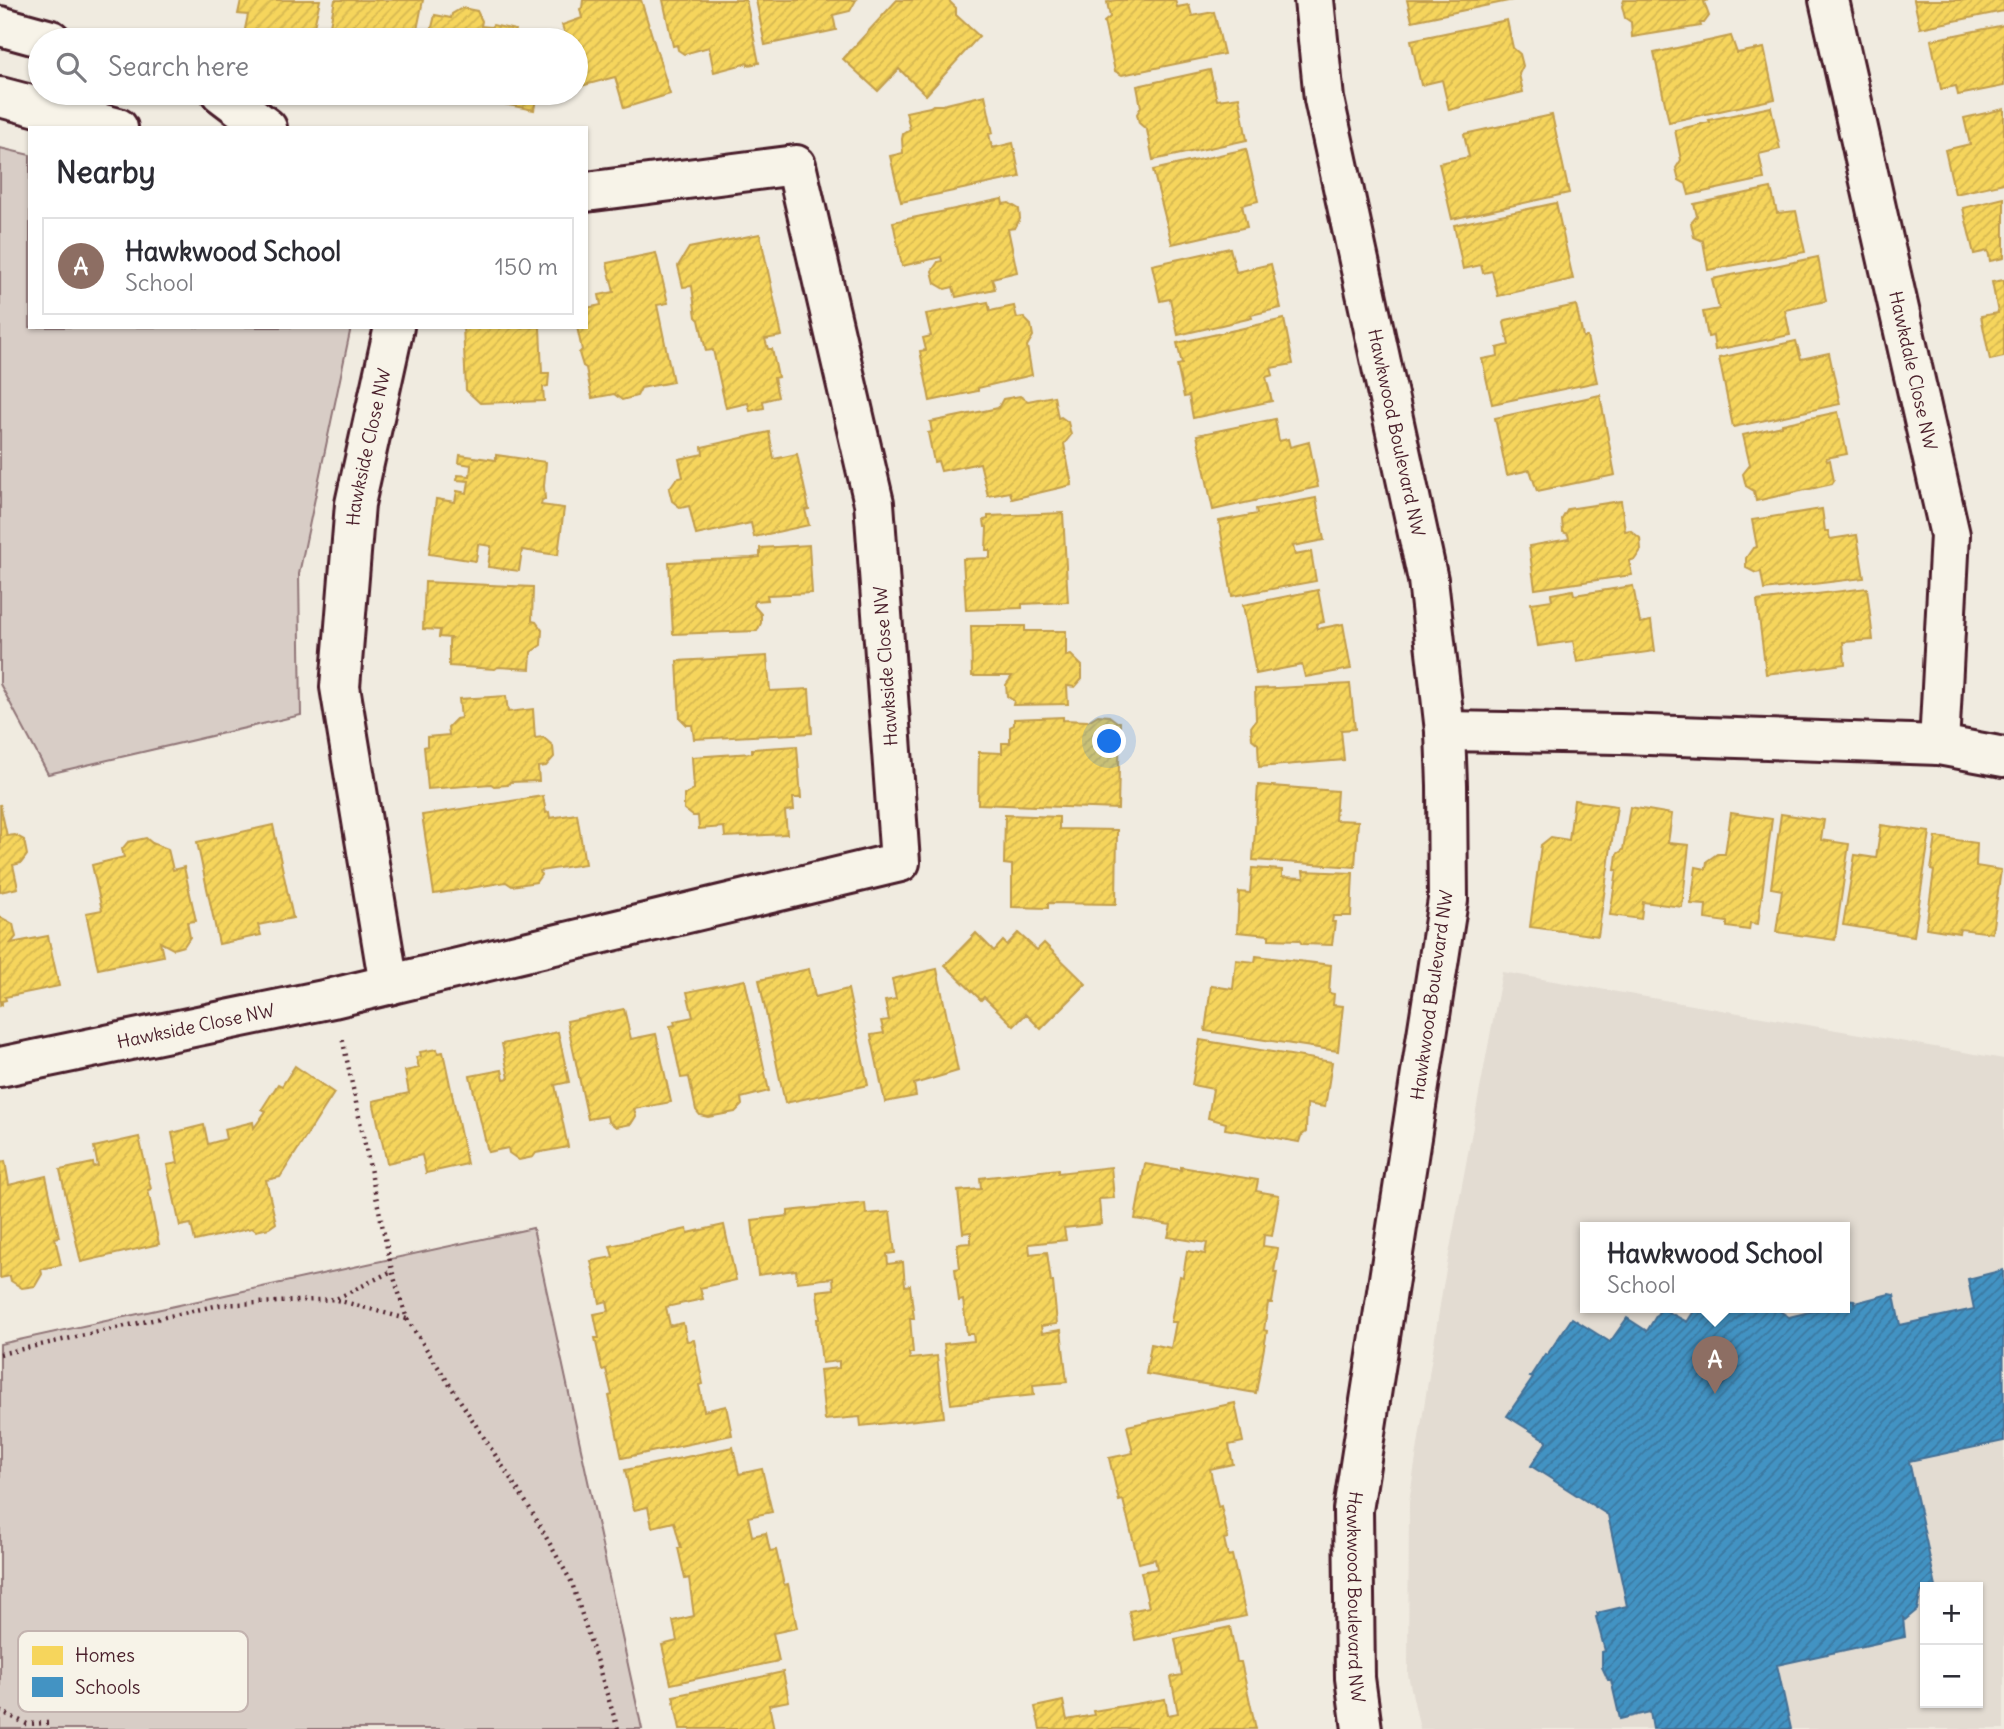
<!DOCTYPE html>
<meta charset="utf-8">
<style>
body{margin:0;font-family:Delius,sans-serif;background:#f2f2f3;color:#2b2b33}
.controls{position:absolute;right:21px;bottom:21px;display:grid;overflow:hidden;border-radius:0px;box-shadow:0 2px 5px #0004}
.controls button{width:63px;height:63px;display:grid;place-items:center;padding:0;border:0;border-bottom:2px solid #e1e1e2;background:#fff;color:#2b2b33;font:35px sans-serif}
.you{position:absolute;left:1110px;top:742px;width:24px;height:24px;margin:-18px;border:5px solid #fff;border-radius:50%;background:#1a73e8;box-shadow:0 0 0 10px #1a73e833}
.badge{display:grid;place-items:center;width:46px;height:46px;border-radius:50%;background:#1f6fb2;color:#fff;font-size:23px;font-weight:700}
.pin{position:absolute;translate:-50% -58px;filter:drop-shadow(0 2px 4px #0008)}
.pin::after{content:'';position:absolute;top:37px;width:24px;height:21px;background:inherit;clip-path:polygon(0 0,100% 0,50% 100%)}
.popup{position:absolute;left:1580px;top:1222px;width:270px;height:91px;box-sizing:border-box;display:grid;place-content:center;border-radius:0px;background:#fff;filter:drop-shadow(0 2px 5px #0005);font-size:23px;white-space:nowrap;color:#7c7c81}
.popup b{font-size:26px;color:#2b2b33}
.popup::after{content:'';position:absolute;left:50%;top:100%;margin-left:-14px;border:14px solid transparent;border-top-color:#fff}
.list{margin:0;padding:0;list-style:none}
h2{display:flex;justify-content:space-between;align-items:center;height:91px;margin:0;padding:0 28px;font-size:30px}
h2 small{font-size:23px;font-weight:400;color:#7c7c81}
.list li{display:grid;grid-template-columns:46px 1fr auto;gap:21px;align-items:center;box-sizing:border-box;height:98px;margin:0 14px 14px;padding:0 14px;border:2px solid #e1e1e2;border-radius:0px}
.list b{display:block;font-size:26px;white-space:nowrap}
.list p{margin:0;font-size:23px;white-space:nowrap;color:#7c7c81}
.list em{font-size:23px;font-style:normal;color:#7c7c81}
.icon{flex:none;width:38px;height:38px;fill:none;stroke:currentColor;stroke-width:2;stroke-linecap:round;stroke-linejoin:round}
.map{position:relative;flex:none;width:2004px;height:1729px;overflow:hidden}
.search{position:absolute;background:#fff;box-shadow:0 2px 5px #0004;left:28px;top:28px;width:560px;height:77px;display:flex;align-items:center;gap:18px;box-sizing:border-box;padding:0 24px;border-radius:38px;color:#7c7c81;font-size:26px}
.panel{position:absolute;background:#fff;box-shadow:0 2px 5px #0004;left:28px;top:126px;width:560px;height:203px;border-radius:0px}
.map>svg:first-child{display:block}
.built{fill:#e3dcd2;fill-rule:evenodd}
.park{fill:#d8cdc6;stroke:#917678;stroke-width:2}
.homes{fill:url(#homes-hatch);stroke:#c29e4d;stroke-width:2}
.schools{fill:url(#schools-hatch);stroke:#457095;stroke-width:2}
.lines{fill:none;stroke-linecap:round;stroke-linejoin:round}
.street-casing{stroke:#4a1f2b;stroke-width:44}
.secondary-casing{stroke:#4a1f2b;stroke-width:44}
.path{stroke:#4a1f2b;stroke-width:4.5;stroke-dasharray:2 5;stroke-linecap:butt}
.street{stroke:#f7f3e8;stroke-width:38}
.secondary{stroke:#f7f3e8;stroke-width:38}
.labels{text-anchor:middle;stroke-width:7;stroke-linejoin:round;paint-order:stroke}
.street-label{font-size:18px;fill:#4a1f2b;stroke:#f7f3e8}
.key{fill:#f7f3e8;stroke:#c3b3af;stroke-width:2}
.key-label{font-size:19px;fill:#4a1f2b}
</style>
<div class="map">
<svg width="2004" height="1729" viewBox="0 0 2004 1729">
<defs>
<pattern id="homes-hatch" width="6" height="6" patternUnits="userSpaceOnUse" patternTransform="scale(1.75)"><rect width="6" height="6" fill="#f6d55c"/><path d="M-1 1l2-2M0 6l6-6M5 7l2-2" fill="none" stroke="#d4b650"/></pattern>
<pattern id="schools-hatch" width="6" height="6" patternUnits="userSpaceOnUse" patternTransform="scale(1.75)"><rect width="6" height="6" fill="#4393c3"/><path d="M-1 1l2-2M0 6l6-6M5 7l2-2" fill="none" stroke="#3a779f"/></pattern>
</defs>
<rect width="100%" height="100%" fill="#f0ebe0"/>
<filter id="ink" filterUnits="userSpaceOnUse"><feTurbulence type="fractalNoise" baseFrequency=".0143" numOctaves="2"/><feDisplacementMap in="SourceGraphic" scale="14" xChannelSelector="R" yChannelSelector="G"/><feConvolveMatrix kernelMatrix="1 2 1 2 8 2 1 2 1" color-interpolation-filters="sRGB"/></filter>
<g filter="url(#ink)">
<path class="built" d="M1502,972L2004,1059V1729H1420L1408,1675L1409,1502L1443,1286ZM1586,1228H1844V1308H1586ZM1925,1587H1978V1703H1925Z"/>
<g class="park">
<polygon points="0,148 30,155 30,327 351,327 299,574 301,715 48,774 0,684"/>
<polygon points="533,1228 642,1729 0,1729 0,1344"/>
</g>
<g class="homes">
<polygon points="241,0 320,0 311,40 264,40 265,37 249,34 245,29 248,15 238,14"/>
<polygon points="335,0 423,0 415,40 336,40 334,36 328,35"/>
<polygon points="583,0 641,0 670,94 624,108 615,77 581,86 576,68 576,40 567,40 562,25 582,18 580,9 582,8"/>
<polygon points="663,0 746,0 759,63 748,65 748,63 714,72 709,47 684,54 678,50 677,45 673,46"/>
<polygon points="756,0 856,0 850,11 833,15 836,30 765,45"/>
<polygon points="897,0 948,0 956,8 956,15 979,36 926,95 899,69 878,91 843,59"/>
<polygon points="1116,0 1175,0 1177,7 1189,5 1192,16 1214,12 1224,54 1122,75 1115,71 1104,22 1110,17 1107,2"/>
<polygon points="1407,0 1513,0 1412,21"/>
<polygon points="1624,0 1708,0 1704,2 1709,16 1704,23 1700,23 1701,26 1632,37 1631,22 1625,18 1622,6"/>
<polygon points="1914,0 2004,0 2004,11 1920,28"/>
<polygon points="462,8 477,11 482,21 481,26 491,27 493,25 515,30 514,40 429,40 435,15 451,18 452,14"/>
<polygon points="1507,20 1513,48 1520,54 1523,66 1519,74 1523,92 1449,110 1442,80 1421,85 1411,40"/>
<polygon points="2004,25 2004,86 1958,95 1956,86 1941,89 1931,40"/>
<polygon points="1731,36 1737,53 1764,48 1775,99 1669,122 1654,53"/>
<polygon points="1210,70 1217,100 1239,97 1247,140 1153,160 1147,130 1139,123 1137,114 1141,107 1137,86"/>
<polygon points="419,93 537,93 534,110 474,98 473,105 418,95"/>
<polygon points="985,95 993,133 989,134 992,148 1013,143 1020,177 901,202 890,156 903,153 902,139 903,134 910,129 906,112 930,107 933,105 942,105"/>
<polygon points="1771,107 1780,149 1759,154 1764,179 1689,195 1686,184 1679,180 1676,168 1681,160 1675,130 1710,122 1709,120"/>
<polygon points="2004,109 2004,183 1955,194 1945,150 1970,144 1964,118"/>
<polygon points="1552,115 1569,193 1452,219 1439,163 1469,157 1464,134"/>
<polygon points="1246,149 1258,201 1242,205 1247,227 1172,244 1153,170"/>
<polygon points="1771,188 1777,213 1796,211 1805,252 1708,270 1703,241 1694,237 1691,223 1697,216 1694,204"/>
<polygon points="2004,198 2004,258 1990,261 1988,251 1974,254 1963,208"/>
<polygon points="1002,199 1003,204 1009,203 1019,209 1020,219 1015,228 1008,229 1017,272 992,278 995,289 956,297 953,287 945,289 935,283 932,271 938,262 942,261 941,257 902,266 893,222"/>
<polygon points="1556,203 1573,279 1498,296 1492,271 1483,273 1481,265 1463,269 1454,225"/>
<polygon points="760,234 782,336 765,339 768,349 772,349 778,377 774,378 778,397 763,401 764,408 750,411 748,403 726,408 713,350 706,351 699,320 696,317 692,286 683,287 678,266 689,248"/>
<polygon points="1230,248 1236,272 1271,264 1281,308 1251,315 1252,318 1178,335 1170,299 1160,301 1152,265"/>
<polygon points="656,253 668,303 657,305 673,382 641,388 637,396 622,400 614,394 592,398 586,368 583,366 579,353 582,350 577,327 586,327 586,308 601,305 599,295 614,292 607,263"/>
<polygon points="1818,257 1826,301 1785,310 1790,335 1715,350 1713,336 1708,337 1703,312 1719,309 1712,279"/>
<polygon points="2004,280 2004,357 1990,360 1981,316 1998,313 1992,282"/>
<polygon points="988,302 990,311 1014,306 1017,318 1023,317 1031,325 1033,336 1027,346 1032,375 978,388 978,391 930,401 920,351 926,350 923,338 931,336 926,314"/>
<polygon points="1576,305 1583,337 1587,337 1597,382 1492,404 1482,359 1498,356 1497,348 1509,345 1504,323 1506,320"/>
<polygon points="1284,319 1293,364 1271,368 1273,375 1266,377 1272,401 1193,418 1189,396 1184,397 1177,365 1182,364 1177,343"/>
<polygon points="463,327 540,327 542,373 549,373 548,386 543,387 544,401 480,403 466,390"/>
<polygon points="1796,341 1801,359 1829,353 1840,404 1733,427 1719,358"/>
<polygon points="1600,395 1615,475 1537,491 1530,470 1507,475 1495,418"/>
<polygon points="1020,396 1028,401 1054,396 1058,418 1061,417 1068,422 1071,435 1064,444 1072,485 1012,499 1010,492 988,496 980,463 941,471 938,461 934,462 928,433 932,432 930,422 998,408 1003,399"/>
<polygon points="1838,412 1847,454 1826,458 1827,461 1830,460 1834,481 1832,484 1756,501 1754,491 1746,486 1743,474 1750,465 1743,435 1782,426 1782,424"/>
<polygon points="1275,419 1279,441 1288,439 1290,447 1309,442 1318,487 1213,510 1197,435"/>
<polygon points="769,432 774,459 797,454 809,509 805,510 809,525 754,537 751,523 696,535 689,506 681,508 672,501 669,489 676,479 683,477 679,459 703,454 702,447"/>
<polygon points="460,455 496,460 496,455 546,462 544,486 545,499 542,500 541,505 564,508 558,555 522,550 519,571 488,567 491,546 478,544 476,561 429,554 436,499 455,502 457,491 467,493 469,481 457,480 458,475 470,476 471,465 459,463"/>
<polygon points="1316,498 1324,540 1293,546 1295,555 1311,552 1316,581 1232,596 1219,521 1257,514 1256,509"/>
<polygon points="1621,501 1625,531 1630,530 1640,538 1641,550 1635,559 1629,561 1632,575 1535,589 1529,546 1569,539 1568,534 1563,532 1562,519 1568,509"/>
<polygon points="1822,509 1825,531 1828,531 1830,539 1857,535 1864,578 1764,590 1761,572 1756,573 1746,568 1746,558 1753,548 1757,547 1752,520"/>
<polygon points="1063,513 1068,602 1022,604 1022,608 966,610 963,559 990,558 990,550 986,550 987,527 985,527 984,520 988,519 988,516"/>
<polygon points="809,545 812,593 767,595 768,600 754,601 754,606 761,614 761,623 757,631 673,634 669,562 751,558 760,557 760,548"/>
<polygon points="425,582 533,587 532,621 536,622 542,630 541,645 531,652 530,669 498,667 495,669 449,666 449,640 451,638 439,637 440,630 423,629"/>
<polygon points="1633,586 1640,623 1651,621 1655,651 1577,662 1573,641 1538,646 1531,603 1552,600 1551,594 1573,590 1574,595"/>
<polygon points="1867,588 1873,640 1843,642 1845,664 1766,674 1757,601"/>
<polygon points="1318,590 1324,622 1316,624 1317,629 1343,624 1351,669 1305,677 1302,665 1256,674 1243,605"/>
<polygon points="971,626 1025,626 1025,631 1066,631 1066,656 1071,655 1082,666 1082,679 1075,687 1067,686 1068,704 1013,705 1014,701 1007,696 1006,685 1012,676 972,676"/>
<polygon points="767,656 770,691 809,689 812,733 694,739 692,725 687,725 680,718 677,661"/>
<polygon points="1350,684 1355,729 1341,730 1344,760 1259,767 1258,744 1252,739 1251,727 1256,720 1255,689"/>
<polygon points="506,696 508,712 533,709 535,738 543,737 553,746 554,757 546,766 538,767 539,781 510,782 508,785 494,786 491,784 428,789 424,747 427,746 427,737 449,735 448,727 456,719 461,718 459,699"/>
<polygon points="1098,715 1109,716 1117,722 1120,722 1118,809 978,804 979,752 1002,753 1002,743 1010,743 1010,727 1014,725 1014,719 1063,717 1063,720 1088,721"/>
<polygon points="797,746 801,798 793,798 794,810 785,811 787,834 725,837 724,827 699,829 698,816 693,816 684,809 684,795 694,789 692,757 752,753 752,749"/>
<polygon points="1258,785 1337,791 1335,820 1358,821 1355,867 1253,860"/>
<polygon points="543,796 546,813 549,812 550,818 577,814 585,864 540,871 541,875 536,882 512,886 506,882 434,894 422,815"/>
<polygon points="1574,800 1617,806 1598,936 1530,927 1541,845 1551,837 1569,840"/>
<polygon points="0,804 7,836 15,835 24,840 27,855 21,863 13,865 18,888 0,892"/>
<polygon points="1630,807 1672,814 1668,843 1689,845 1682,907 1643,902 1641,919 1610,915 1617,870 1615,870 1617,854 1623,850"/>
<polygon points="1731,813 1772,819 1758,924 1750,923 1749,930 1727,927 1727,922 1705,919 1706,905 1691,904 1696,867 1706,869 1707,861 1717,854 1725,854"/>
<polygon points="1781,814 1824,820 1821,840 1849,844 1835,940 1776,932 1782,890 1771,888"/>
<polygon points="1005,815 1059,817 1059,829 1117,830 1116,904 1048,903 1048,908 1012,907 1012,865 1004,864"/>
<polygon points="273,825 293,918 258,925 261,935 219,944 197,842"/>
<polygon points="1881,825 1930,832 1914,936 1843,925 1855,855 1876,858"/>
<polygon points="1936,837 1977,843 1976,866 2001,870 1992,933 1960,929 1959,933 1926,928 1934,871 1931,870"/>
<polygon points="146,838 152,843 168,849 173,870 184,867 196,921 187,922 190,937 184,946 173,949 160,942 163,956 98,969 86,913 102,910 92,865 124,857 122,849 128,842"/>
<polygon points="1252,868 1282,870 1282,877 1304,878 1303,871 1353,873 1351,916 1333,916 1332,922 1335,922 1332,945 1302,944 1299,940 1269,939 1269,935 1237,932 1239,892 1250,893"/>
<polygon points="0,917 13,924 16,937 11,943 48,936 59,986 5,997 6,1000 2,1001 2,1005 0,1006"/>
<polygon points="976,933 994,951 1003,941 1007,945 1018,933 1037,950 1044,943 1086,984 1041,1029 1026,1014 1014,1026 984,997 981,1000 945,965"/>
<polygon points="1256,956 1331,965 1329,993 1334,994 1333,1005 1343,1006 1338,1051 1205,1031 1211,986 1233,989 1236,960 1255,962"/>
<polygon points="809,969 815,997 848,989 868,1085 785,1103 759,980"/>
<polygon points="937,969 958,1071 914,1084 916,1096 885,1102 871,1035 884,1033 881,1021 889,1020 885,1001 896,999 892,979"/>
<polygon points="745,980 769,1091 741,1098 742,1105 735,1112 708,1117 700,1115 696,1110 689,1077 681,1078 670,1026 675,1025 674,1021 693,1017 687,992"/>
<polygon points="624,1009 631,1039 656,1034 671,1102 634,1109 636,1116 631,1124 616,1127 608,1121 607,1116 588,1119 567,1021"/>
<polygon points="558,1032 569,1082 555,1085 568,1147 536,1153 533,1157 519,1160 509,1153 508,1148 488,1152 470,1076 502,1070 504,1079 509,1078 502,1044"/>
<polygon points="1200,1040 1332,1062 1325,1107 1307,1104 1306,1132 1301,1136 1299,1142 1225,1129 1226,1123 1208,1118 1213,1089 1192,1085"/>
<polygon points="437,1049 438,1053 443,1052 467,1164 426,1173 422,1155 387,1163 373,1101 409,1093 405,1071 419,1068 416,1057 421,1056 420,1052"/>
<polygon points="295,1066 334,1093 280,1177 266,1180 276,1223 269,1228 256,1231 252,1228 195,1241 191,1224 180,1226 167,1165 178,1163 172,1133 204,1125 208,1144 226,1139 224,1129 253,1122 254,1128 266,1111 262,1109 278,1084 282,1086"/>
<polygon points="139,1137 151,1189 148,1190 159,1244 81,1262 60,1170 93,1163 94,1167 98,1166 94,1147"/>
<polygon points="5,1161 9,1185 46,1176 59,1237 55,1238 61,1265 41,1269 42,1274 35,1286 22,1288 11,1281 10,1276 0,1278 0,1162"/>
<polygon points="1145,1164 1181,1170 1181,1167 1258,1180 1256,1191 1279,1195 1272,1236 1264,1235 1263,1246 1278,1248 1274,1272 1277,1272 1272,1303 1268,1303 1264,1330 1267,1331 1256,1393 1146,1374 1151,1344 1171,1348 1176,1322 1171,1322 1180,1276 1183,1277 1187,1251 1205,1254 1207,1243 1168,1237 1171,1225 1135,1219"/>
<polygon points="1111,1167 1114,1198 1099,1199 1101,1224 1064,1228 1066,1240 1029,1244 1030,1254 1047,1252 1051,1282 1053,1282 1057,1324 1041,1326 1042,1333 1061,1330 1067,1382 1033,1385 1034,1395 951,1404 944,1344 974,1341 973,1334 967,1334 963,1300 959,1301 955,1269 960,1268 957,1244 971,1243 971,1232 963,1233 958,1191 981,1189 980,1178 1058,1169 1058,1173"/>
<polygon points="865,1203 866,1214 890,1212 895,1253 887,1254 888,1264 903,1262 905,1286 910,1285 914,1318 910,1318 913,1353 909,1353 910,1359 937,1356 944,1417 861,1426 860,1417 825,1420 820,1370 839,1368 839,1361 822,1363 817,1319 820,1319 817,1291 834,1289 833,1278 797,1282 796,1270 758,1275 752,1220 788,1216 788,1211"/>
<polygon points="724,1225 736,1280 700,1288 703,1299 666,1307 670,1326 683,1323 687,1341 694,1340 703,1384 699,1385 704,1411 726,1406 732,1435 622,1458 609,1396 612,1395 606,1369 602,1370 595,1338 599,1338 594,1314 609,1311 607,1301 600,1303 591,1261 613,1257 610,1246 687,1229 688,1233"/>
<polygon points="1235,1403 1243,1442 1229,1445 1233,1464 1210,1469 1218,1507 1221,1506 1228,1538 1224,1539 1228,1556 1232,1555 1246,1616 1135,1640 1129,1611 1149,1607 1141,1572 1157,1569 1155,1559 1139,1563 1123,1500 1119,1501 1109,1458 1133,1453 1127,1426"/>
<polygon points="733,1447 739,1474 762,1469 772,1512 748,1517 752,1536 766,1533 770,1551 776,1550 784,1585 788,1584 797,1628 773,1633 779,1661 671,1684 662,1645 677,1641 673,1621 694,1616 689,1578 685,1579 678,1548 681,1548 674,1522 652,1527 648,1507 634,1510 625,1470"/>
<polygon points="1230,1627 1237,1662 1241,1662 1256,1729 1040,1729 1035,1707 1063,1701 1067,1720 1094,1715 1093,1711 1165,1699 1168,1715 1178,1713 1171,1677 1182,1675 1175,1639"/>
<polygon points="783,1672 789,1701 769,1705 774,1729 680,1729 673,1696"/>
</g>
<polygon class="schools" points="2003,1270 2004,1441 1909,1461 1936,1587 1925,1587 1925,1591 1921,1592 1917,1610 1905,1620 1903,1618 1905,1637 1777,1665 1791,1729 1653,1729 1650,1712 1620,1719 1611,1680 1608,1680 1602,1667 1602,1652 1605,1651 1596,1617 1598,1616 1597,1613 1627,1606 1608,1515 1531,1466 1547,1441 1507,1416 1533,1378 1530,1377 1545,1354 1547,1355 1572,1318 1610,1342 1627,1318 1647,1331 1661,1308 1687,1322 1696,1308 1775,1308 1789,1317 1826,1308 1844,1308 1844,1299 1854,1300 1855,1303 1889,1294 1894,1295 1900,1325 1974,1309 1968,1279"/>
<g class="lines">
<g class="street-casing">
<g id="street">
<path id="s1" d="M1829,0L1950,535L1939,745"/>
<polyline points="0,26 51,40"/>
<polyline points="221,93 267,128"/>
<polyline points="0,97 118,128"/>
<polyline points="1445,731 1620,734 1939,745 2004,757"/>
<path id="s2" d="M389,985L340,687L355,504L394,327"/>
<path id="s3" d="M0,1067L333,998L900,862L874,503L796,165L586,192"/>
</g>
</g>
<g class="secondary-casing">
<g id="secondary">
<path id="s4" d="M1314,0L1324,99L1428,580L1445,731L1447,785L1448,900L1353,1510L1355,1678L1362,1729"/>
</g>
</g>
<g class="path">
<polyline points="337,1300 407,1319 392,1271 342,1037"/>
<polyline points="407,1319 529,1507 572,1583 618,1729"/>
<polyline points="0,1354 219,1305 336,1299 392,1271"/>
<polyline points="0,1711 27,1724 48,1723"/>
</g>
<use href="#street" class="street"/>
<use href="#secondary" class="secondary"/>
</g>
</g>
<g class="labels">
<g class="street-label">
<text dy="6" stroke="none"><textPath href="#s1" startOffset="380">Hawkdale Close NW</textPath></text>
<text dy="6" stroke="none"><textPath href="#s4" startOffset="441">Hawkwood Boulevard NW</textPath></text>
<text dy="6" stroke="none"><textPath href="#s2" startOffset="544">Hawkside Close NW</textPath></text>
<text transform="translate(886 666) rotate(-94)" y="6">Hawkside Close NW</text>
<text transform="translate(1432 995) rotate(-82)" y="6">Hawkwood Boulevard NW</text>
<text dy="6" stroke="none"><textPath href="#s3" startOffset="200">Hawkside Close NW</textPath></text>
<text dy="6" stroke="none"><textPath href="#s4" startOffset="1617">Hawkwood Boulevard NW</textPath></text>
</g>
</g>
<rect x="18" y="1631" width="230" height="81" rx="10" class="key"/>
<rect x="32" y="1646" width="31" height="19" fill="#f6d55c"/>
<rect x="32" y="1677" width="31" height="20" fill="#4393c3"/>
<g class="key-label">
<text x="75" y="1662">Homes</text>
<text x="75" y="1694">Schools</text>
</g>
</svg>
<div class="controls">
<button>+</button>
<button>−</button>
</div>
<div class="you"></div>
<div class="pin badge" style="left:1715px;top:1394px;background:#8d6e63">A</div>
<div class="popup"><b>Hawkwood School</b>School</div>
<div class="search"><svg class="icon" aria-label="search" viewBox="0 0 24 24"><circle cx="10" cy="10" r="6"/><path d="M15 15l6 6"/></svg>Search here</div>
<section class="panel">
<h2>Nearby<small></small></h2>
<ul class="list">
<li><span class="badge" style="background:#8d6e63">A</span><div><b>Hawkwood School</b><p>School</p></div><em>150 m</em></li>
</ul>
</section>
</div>
